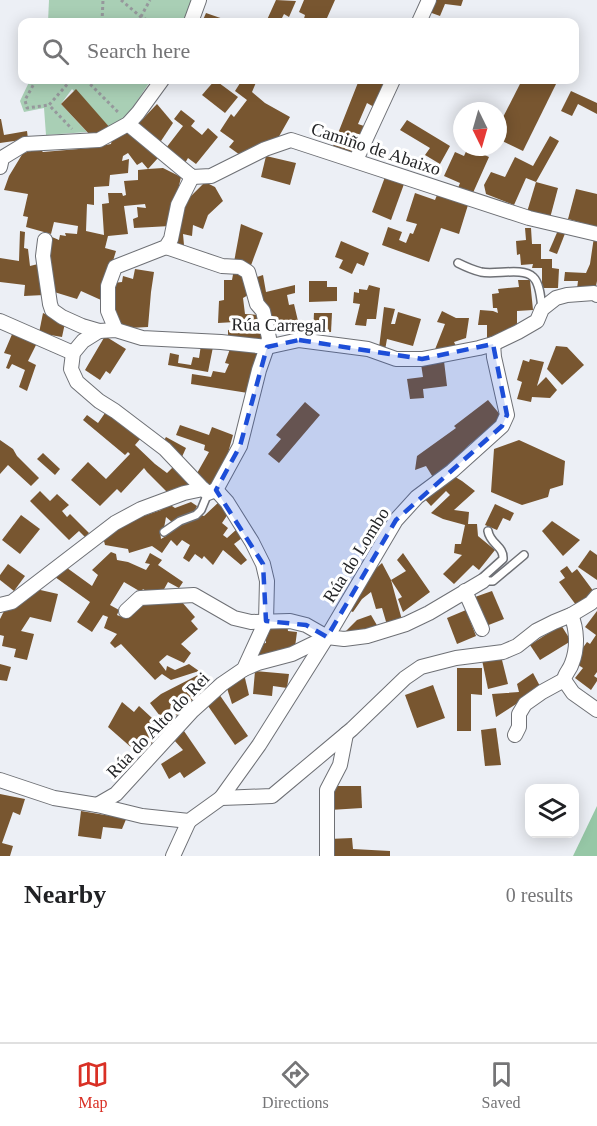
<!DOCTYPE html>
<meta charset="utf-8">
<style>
body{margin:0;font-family:Georgia,serif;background:#f6f6f6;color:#202124}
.controls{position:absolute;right:18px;bottom:18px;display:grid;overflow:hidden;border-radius:12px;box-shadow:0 3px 15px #0003}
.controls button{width:54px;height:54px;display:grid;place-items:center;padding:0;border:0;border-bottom:2px solid #e0e0e0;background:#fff;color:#202124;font:30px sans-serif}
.compass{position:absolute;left:453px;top:102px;width:54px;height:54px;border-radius:50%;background:#fff;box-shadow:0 3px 15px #0003;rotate:175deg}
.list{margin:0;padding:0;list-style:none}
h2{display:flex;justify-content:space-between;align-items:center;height:78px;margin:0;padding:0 24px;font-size:26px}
h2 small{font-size:20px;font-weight:400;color:#757577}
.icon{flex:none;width:33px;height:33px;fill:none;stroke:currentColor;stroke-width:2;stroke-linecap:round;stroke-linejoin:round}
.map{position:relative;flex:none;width:597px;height:856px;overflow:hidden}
.search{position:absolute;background:#fff;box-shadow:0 3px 15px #0003;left:18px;right:18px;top:18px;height:66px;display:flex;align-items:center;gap:15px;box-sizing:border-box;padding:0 21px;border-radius:12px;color:#757577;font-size:22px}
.sheet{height:186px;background:#fff}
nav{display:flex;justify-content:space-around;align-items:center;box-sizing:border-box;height:84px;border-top:2px solid #e0e0e0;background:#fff;font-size:16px;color:#757577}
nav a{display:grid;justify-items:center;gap:3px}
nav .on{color:#d93025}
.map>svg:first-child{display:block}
.green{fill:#a9cfb5}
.forest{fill:#96c7a6}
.building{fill:#785630}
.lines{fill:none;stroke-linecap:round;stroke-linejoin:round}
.lane-casing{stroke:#6e7075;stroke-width:10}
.street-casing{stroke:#6e7075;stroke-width:16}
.path{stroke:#96989c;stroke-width:3;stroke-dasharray:3 3;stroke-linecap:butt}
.lane{stroke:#fff;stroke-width:7}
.street{stroke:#fff;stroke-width:14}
.marked{fill:#1d4ed8;fill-opacity:0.2;stroke:#1d4ed8;stroke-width:4.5;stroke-dasharray:12 8;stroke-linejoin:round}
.labels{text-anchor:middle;stroke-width:6;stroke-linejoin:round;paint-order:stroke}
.street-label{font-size:18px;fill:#242527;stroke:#fff}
</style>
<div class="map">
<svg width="597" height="856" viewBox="0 0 597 856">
<rect width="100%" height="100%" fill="#eceff5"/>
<g class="green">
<polygon points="49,0 192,0 184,22 48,22"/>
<polygon points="30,80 151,80 131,110 111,129 72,89 61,104 87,132 46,135 44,108 24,112 20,101"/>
</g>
<polygon class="forest" points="597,806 597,856 573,856"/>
<g class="building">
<polygon points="276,0 296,1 289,17 284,14 280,22 266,22"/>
<polygon points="304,0 335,0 327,18 337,22 303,22 305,15 299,12"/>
<polygon points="433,0 463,0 461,6 445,4 440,16 429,12"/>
<polygon points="206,13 232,22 202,22"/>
<polygon points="215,80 238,97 225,113 202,95"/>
<polygon points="242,80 257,80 252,92 265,103 290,117 277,140 268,141 240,155 229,147 234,141 220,131 231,114 234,117 247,100 235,91"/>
<polygon points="359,80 380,80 386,83 374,107 367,103 358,124 367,127 356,155 333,146"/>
<polygon points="522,80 558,80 523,151 498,139 498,127"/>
<polygon points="76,89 111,129 91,136 61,104"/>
<polygon points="571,91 597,103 597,114 578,104 572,116 561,111"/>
<polygon points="157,104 173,123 159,144 138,124"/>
<polygon points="181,110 195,121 191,126 202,135 208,128 218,137 196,164 188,158 185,163 166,148 183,126 174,119"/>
<polygon points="0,119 1,119 4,135 27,131 28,139 0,143"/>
<polygon points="407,120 450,146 440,164 425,155 430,148 400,130"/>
<polygon points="130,131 158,158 148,169 142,162 137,165 128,153 123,156 122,161 129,159 128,173 110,175 109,186 94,187 94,205 87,204 86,231 104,235 102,204 109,203 108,193 122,193 123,196 126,195 124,181 138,180 138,170 148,169 163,168 181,177 170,226 134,228 133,219 138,217 137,207 146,208 145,204 124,206 128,234 108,236 105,248 116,251 101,300 81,291 77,299 51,291 49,262 52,237 59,240 60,235 66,236 65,233 77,234 78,226 54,222 51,234 26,227 28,217 23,216 28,194 4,190 9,176 23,153 40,149 43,152 90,148 111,144 112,139"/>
<polygon points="550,136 559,141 536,182 526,178 514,205 486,194 484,185 491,172 505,177 515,157 533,166"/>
<polygon points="468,147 489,157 472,195 458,188 460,183 444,176 455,152 464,156"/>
<polygon points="266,156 296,163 290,185 261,177"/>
<polygon points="385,177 404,184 391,220 372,212"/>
<polygon points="205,182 215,187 223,201 208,215 203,229 193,225 192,236 183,234 184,245 180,245 176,241 182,203 192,195"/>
<polygon points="536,182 558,188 550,218 527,212"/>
<polygon points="576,189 597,194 597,227 568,219"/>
<polygon points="415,193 435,200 437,195 468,205 459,234 441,228 429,262 382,245 388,227 402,232 399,240 406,243 410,233 413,234 417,224 406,221"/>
<polygon points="241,224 263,233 250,268 234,262"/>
<polygon points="525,228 531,228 532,244 541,244 541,259 552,259 552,268 559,269 558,288 542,288 542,268 532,268 533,264 521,265 520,254 517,255 516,241 526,240"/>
<polygon points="559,228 566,231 557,254 549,251"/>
<polygon points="20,231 25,232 24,248 28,249 30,266 38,264 44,295 24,296 25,285 0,282 0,258 19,261"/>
<polygon points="594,237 597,238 597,281 595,291 577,289 578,281 564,281 565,272 586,273 590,264"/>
<polygon points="341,241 369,253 364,266 357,263 352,274 339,268 343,260 335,257"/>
<polygon points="135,269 154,272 151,292 148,327 129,328 119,325 112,293 113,283 122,282 123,276 133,279"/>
<polygon points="234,269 244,273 250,294 243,298 245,314 259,315 263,338 260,344 228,340 228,330 235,329 235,322 218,323 219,301 224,300 224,280 232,280"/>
<polygon points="263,275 266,292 295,285 295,293 287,295 289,305 294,304 298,321 269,326 254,278"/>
<polygon points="518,280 530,280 533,310 517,311 517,328 487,340 487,325 478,325 480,310 493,311 498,313 497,308 493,308 492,294 499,293 498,289 519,287"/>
<polygon points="309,281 327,281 327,287 337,287 337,301 309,302"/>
<polygon points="369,285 380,288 376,319 367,319 366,326 355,325 360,304 353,303 354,292 359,293 359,289 367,290"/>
<polygon points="384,307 395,309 391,324 395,324 398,312 421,319 413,346 387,339 385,350 379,348"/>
<polygon points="442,311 456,318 469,318 466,338 454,342 456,346 434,352 445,324 437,322"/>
<polygon points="43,313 65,323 62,337 39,333"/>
<polygon points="314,313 332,313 331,332 313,332"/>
<polygon points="13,332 37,343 28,361 36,365 27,391 19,387 25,370 12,364 9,369 6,368 11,355 4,353"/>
<polygon points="105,336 126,349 110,374 106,371 100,380 85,370"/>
<polygon points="201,345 213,347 208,372 168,365 170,353 179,355 178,363 191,365 193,357 199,358"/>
<polygon points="231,346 258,351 248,393 191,384 192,374 211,377 213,371 225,373 229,364 225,363"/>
<polygon points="556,346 567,347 584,365 562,385 547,369"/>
<polygon points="530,359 544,362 537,386 546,377 557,390 550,398 532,397 531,402 517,399 522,382 517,380 523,360 529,362"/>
<polygon points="444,361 447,386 423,389 424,398 410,399 407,379 423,377 421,364"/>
<polygon points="488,400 502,417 469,445 434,479 426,466 415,470 417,456 456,428 454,426"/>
<polygon points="305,402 320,415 279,463 268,454 281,439 276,435"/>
<polygon points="110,412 141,438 135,445 155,464 167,473 173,467 189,485 167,492 147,472 144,468 121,493 117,489 100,506 71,480 88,462 106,479 130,454 128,452 125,455 83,420 87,415 98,423 105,413"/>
<polygon points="180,425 209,435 212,427 233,435 225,464 209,487 196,475 209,452 204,450 205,445 176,435"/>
<polygon points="166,437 186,448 181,459 163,442"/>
<polygon points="0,440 13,449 17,456 39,478 31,486 8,465 0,474"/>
<polygon points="519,440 565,461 563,485 550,489 548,497 522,505 491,492 494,449"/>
<polygon points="43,453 60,469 55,475 37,459"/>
<polygon points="452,475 462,481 475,491 454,510 469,512 468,524 477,524 478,536 495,550 479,570 473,565 454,584 443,574 462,555 454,553 455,544 461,544 465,525 443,519 431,513 450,495 446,491 431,506 422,496"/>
<polygon points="40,491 50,501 57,494 69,505 62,511 67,517 70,514 89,533 85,537 79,531 69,540 30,501"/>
<polygon points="220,501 228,514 222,523 228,528 223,535 227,538 237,529 242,538 234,544 247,560 241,565 223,550 213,565 204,556 202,559 195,554 189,562 183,558 190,545 182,540 177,546 171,540 162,553 152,546 129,553 128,549 105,545 103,537 129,521 161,510 169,504 175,508 191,502 197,506 194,513 181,517 173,523 166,517 164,528 160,530 161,539 166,536 167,531 187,521 198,518 201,515 204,516"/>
<polygon points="495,504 514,513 510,521 503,518 497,530 485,525"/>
<polygon points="21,515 40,529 20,554 2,540"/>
<polygon points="552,521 580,540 563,556 542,531"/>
<polygon points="590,550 597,555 597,580 578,567"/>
<polygon points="111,552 116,554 117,560 128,562 146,570 150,564 145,563 150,553 162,560 158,565 183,582 179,588 168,582 163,591 151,594 143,589 141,592 124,582 110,605 119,610 117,615 124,618 145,601 181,601 195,617 191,621 198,629 181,644 191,653 184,663 167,655 159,662 166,671 167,666 175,670 189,664 199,671 171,680 162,674 155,680 121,644 115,648 110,643 117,634 104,628 108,617 103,615 92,632 77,622 90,602 55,577 63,565 92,586 98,575 92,570"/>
<polygon points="403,553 430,592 403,612 398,599 402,597 391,580 406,571 397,560"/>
<polygon points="382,563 391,580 402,620 387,625 382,608 376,609 371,592 362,599 353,612 348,610 372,572"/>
<polygon points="8,564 25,576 14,591 0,580 0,575"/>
<polygon points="567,566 572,573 577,569 594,592 576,605 559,582 565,578 560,571"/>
<polygon points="36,589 58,594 51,622 30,617 21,631 34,634 27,660 14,657 16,649 2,646 4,636 0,635 0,619 6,607"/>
<polygon points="492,591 504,619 486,626 475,597"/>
<polygon points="466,610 476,636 457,644 447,618"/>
<polygon points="597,611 597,672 594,676 597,678 597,681 591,690 575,678 583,668 575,663 577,656 587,642 590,644 596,635 585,627"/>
<polygon points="371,615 378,627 348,636 346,631 357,620"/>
<polygon points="287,624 288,631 297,632 295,647 258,658 259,644 266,643 266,628"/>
<polygon points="561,625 571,641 540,660 530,645"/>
<polygon points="501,656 508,684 488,689 482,660"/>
<polygon points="0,664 11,667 7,681 0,680"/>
<polygon points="457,668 482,668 482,695 471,694 471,731 457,731"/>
<polygon points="255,671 289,674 287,688 273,686 272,696 253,694"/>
<polygon points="533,673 541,688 496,717 492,694 519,692 517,684"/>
<polygon points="244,674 249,695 232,704 226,685"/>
<polygon points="198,675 210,689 189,705 177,716 171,708 160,716 150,703 161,694"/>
<polygon points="433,685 445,718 417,728 405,695"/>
<polygon points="219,694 248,736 235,745 206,703"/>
<polygon points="122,702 134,712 139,706 164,729 141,756 108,727"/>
<polygon points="496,728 501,765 485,766 481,730"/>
<polygon points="184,731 206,763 184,778 180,772 169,779 161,764 183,750 174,740"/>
<polygon points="334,786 361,786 362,808 330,810"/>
<polygon points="0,794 25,799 20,815 13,812 2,843 13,846 10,856 0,856"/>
<polygon points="81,811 105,815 127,817 122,829 103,827 101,839 78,836"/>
<polygon points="352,838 353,849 390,851 390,856 330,856 329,839"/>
</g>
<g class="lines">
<g class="lane-casing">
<g id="lane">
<path d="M458,263C466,267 473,270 481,272C495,275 523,267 533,277C540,283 541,300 542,309"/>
<path d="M488,531C490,544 504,546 503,559L483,577V581H493L524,555"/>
<polyline points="164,532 180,521 196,515 201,510 208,493"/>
</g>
</g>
<g class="street-casing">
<g id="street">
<polyline points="191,22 199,0"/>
<polyline points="419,22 429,0"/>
<polyline points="128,124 192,177 211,176 265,149 291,140 529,218 597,234"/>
<polyline points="356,160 393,80"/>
<polyline points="0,167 2,158 25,144 99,140 128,124 138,113 162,80"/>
<polyline points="45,240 43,256 50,304 52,310 62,317 82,326 99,331 116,330 142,338 221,342 267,347 299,340 368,349 396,359 422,359 479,348 493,344 518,332 537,321 542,309 556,298 567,295 594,293 597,295"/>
<polyline points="166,247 222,266 240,267 248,272 257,304 263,311 269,338 267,347 259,370 240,446 216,490"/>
<polyline points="0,321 73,353"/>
<polyline points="116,330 108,311 108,286 115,267 166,247 171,239 178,205 192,177"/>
<polyline points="99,331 83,341 73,353 71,369 77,382 99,401 115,411 165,449 203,489"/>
<polyline points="465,591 482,629"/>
<polyline points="0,605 12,602 115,523 141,509 184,493 203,489 208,493 216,490"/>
<polyline points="126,611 140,598 194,595 234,618 251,622 290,621 306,625 327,637 344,639 367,636 406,624 429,613 483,581"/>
<path d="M571,615C577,629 578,648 572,663C570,670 565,673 564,680L573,693L597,710"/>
<polyline points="244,669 258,663 292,654 327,637"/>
<polyline points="515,735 519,727 519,714 525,704 542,692 564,680"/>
<polyline points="0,780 54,798 97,805 142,816 189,821 221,798 272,796 352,729 405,678 421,667 456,658 503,652 517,646 536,631 554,622 571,615 591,603 597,596"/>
<polyline points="221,798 259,745 327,637 396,520 417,497 452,471 502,426 507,415 494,357 493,344"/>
<polyline points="97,805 116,794 192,711 222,684 244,669 266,621 267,581 263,564 252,542 227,502 216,490"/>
<polyline points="173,856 189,821"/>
<polyline points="327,856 327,790 340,765 346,734"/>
</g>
</g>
<g class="path">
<polyline points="121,0 141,17 151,22"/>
<polyline points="102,22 103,0"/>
<polyline points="138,22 150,0"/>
<polyline points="36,80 25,100 27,108 49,105"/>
<polyline points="71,80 49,105 72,129"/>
<polyline points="86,80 120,114"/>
</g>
<use href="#lane" class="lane"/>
<use href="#street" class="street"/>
</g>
<path class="marked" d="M299,340L422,359L493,344L507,415L502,426L396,520L327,637L306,625L266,621L263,564L216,490L240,446L267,347Z"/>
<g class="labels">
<g class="street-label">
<text transform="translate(376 149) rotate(18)" y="6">Camiño de Abaixo</text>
<text transform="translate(279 325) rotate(1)" y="6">Rúa Carregal</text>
<text transform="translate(356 555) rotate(-58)" y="6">Rúa do Lombo</text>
<text transform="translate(158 725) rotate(-46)" y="6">Rúa do Alto do Rei</text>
</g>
</g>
</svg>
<div class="controls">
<button><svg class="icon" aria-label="layers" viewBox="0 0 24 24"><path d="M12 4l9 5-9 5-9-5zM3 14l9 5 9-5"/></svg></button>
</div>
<svg class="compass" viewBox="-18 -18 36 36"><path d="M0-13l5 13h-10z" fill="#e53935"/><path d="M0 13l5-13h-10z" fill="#757577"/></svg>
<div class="search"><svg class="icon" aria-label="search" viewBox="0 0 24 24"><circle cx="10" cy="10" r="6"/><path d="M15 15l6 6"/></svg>Search here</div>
</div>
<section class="sheet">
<h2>Nearby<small>0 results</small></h2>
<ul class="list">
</ul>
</section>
<nav>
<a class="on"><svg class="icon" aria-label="map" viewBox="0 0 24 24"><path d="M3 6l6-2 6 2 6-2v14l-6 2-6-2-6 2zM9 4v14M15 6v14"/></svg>Map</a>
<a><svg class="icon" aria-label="directions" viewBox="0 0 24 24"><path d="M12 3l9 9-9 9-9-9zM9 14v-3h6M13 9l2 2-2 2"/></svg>Directions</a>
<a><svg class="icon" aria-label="saved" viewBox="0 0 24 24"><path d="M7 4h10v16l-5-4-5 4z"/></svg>Saved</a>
</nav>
